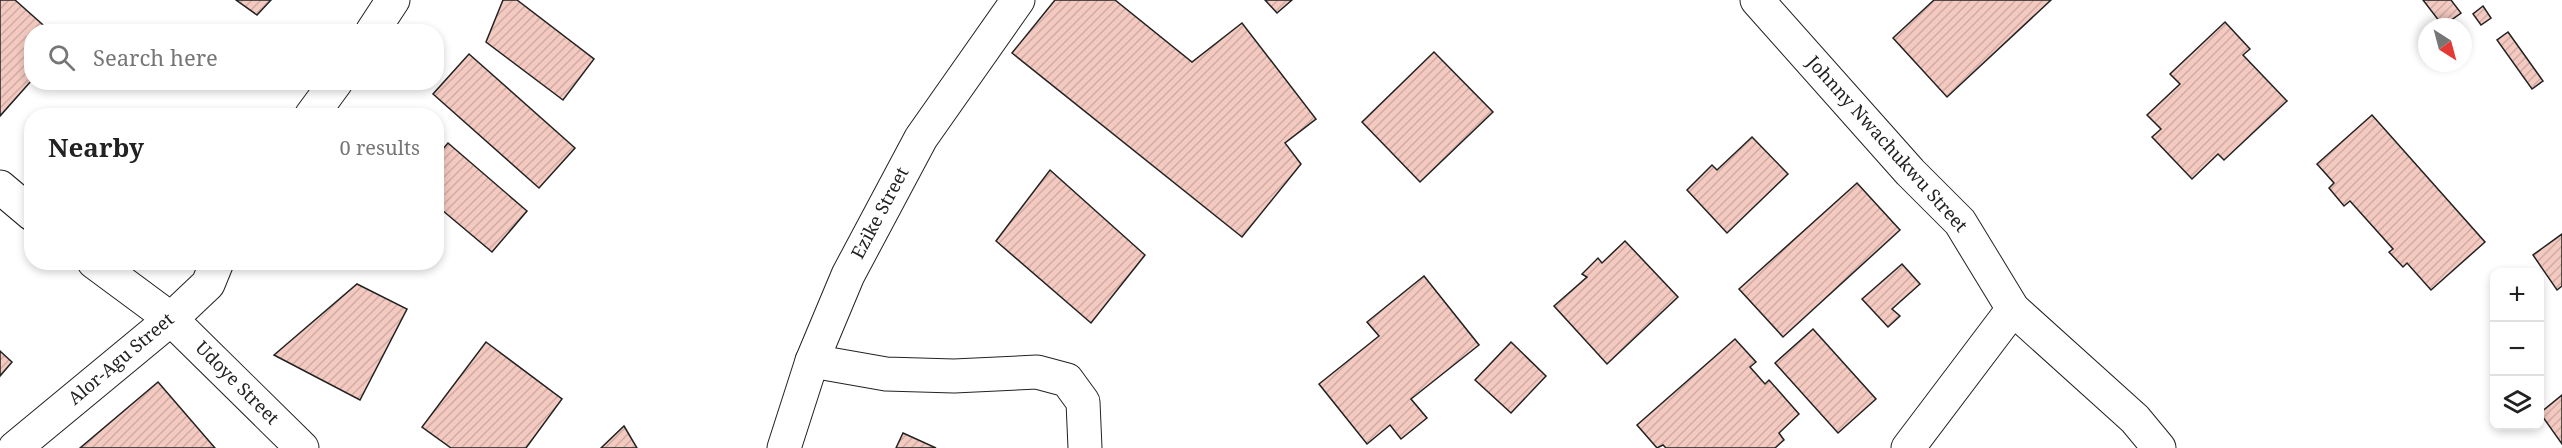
<!DOCTYPE html>
<meta charset="utf-8">
<style>
body{margin:0;font-family:"Noto Serif",serif;background:#f6f6f6;color:#222}
.controls{position:absolute;right:18px;bottom:18px;display:grid;overflow:hidden;border-radius:12px;box-shadow:0 3px 9px #0003}
.controls button{width:54px;height:54px;display:grid;place-items:center;padding:0;border:0;border-bottom:2px solid #e0e0e0;background:#fff;color:#222;font:30px sans-serif}
.compass{position:absolute;left:2418px;top:18px;width:54px;height:54px;border-radius:50%;background:#fff;box-shadow:0 3px 9px #0003;rotate:144deg}
.list{margin:0;padding:0;list-style:none}
h2{display:flex;justify-content:space-between;align-items:center;height:78px;margin:0;padding:0 24px;font-size:26px}
h2 small{font-size:20px;font-weight:400;color:#767676}
.icon{flex:none;width:33px;height:33px;fill:none;stroke:currentColor;stroke-width:2;stroke-linecap:round;stroke-linejoin:round}
.map{position:relative;flex:none;width:2562px;height:448px;overflow:hidden}
.search{position:absolute;background:#fff;box-shadow:0 3px 9px #0003;left:24px;top:24px;width:420px;height:66px;display:flex;align-items:center;gap:15px;box-sizing:border-box;padding:0 21px;border-radius:24px;color:#767676;font-size:22px}
.panel{position:absolute;background:#fff;box-shadow:0 3px 9px #0003;left:24px;top:108px;width:420px;height:162px;border-radius:24px}
.map>svg:first-child{display:block}
.building{fill:url(#building-hatch);stroke:#222;stroke-width:1.5}
.lines{fill:none;stroke-linecap:round;stroke-linejoin:round}
.minor-casing{stroke:#222;stroke-width:35}
.minor{stroke:#fff;stroke-width:33}
.labels{text-anchor:middle;stroke-width:4.5;stroke-linejoin:round;paint-order:stroke}
.street-label{font-size:18px;fill:#222;stroke:#fff}
</style>
<div class="map">
<svg width="2562" height="448" viewBox="0 0 2562 448">
<defs>
<pattern id="building-hatch" width="6" height="6" patternUnits="userSpaceOnUse" patternTransform="scale(1.5)"><rect width="6" height="6" fill="#f3c9c0"/><path d="M-1 1l2-2M0 6l6-6M5 7l2-2" fill="none" stroke="#d0aca5"/></pattern>
</defs>
<rect width="100%" height="100%" fill="#fff"/>
<g class="building">
<polygon points="0,0 15,0 51,32 32,32 32,80 0,116"/>
<polygon points="236,0 271,0 257,15"/>
<polygon points="503,0 517,0 594,59 563,100 486,42"/>
<polygon points="1055,0 1115,0 1192,62 1242,23 1316,119 1285,143 1301,164 1242,237 1012,53"/>
<polygon points="1265,0 1292,0 1277,13"/>
<polygon points="1934,0 2051,0 1947,97 1893,38"/>
<polygon points="2423,0 2451,0 2461,13 2443,26"/>
<polygon points="2483,6 2491,18 2481,25 2473,14"/>
<polygon points="2225,22 2250,49 2243,55 2287,101 2224,160 2218,154 2192,179 2152,137 2161,129 2147,115 2180,84 2170,74"/>
<polygon points="2508,32 2543,81 2532,89 2497,40"/>
<polygon points="1434,52 1493,112 1420,182 1362,122"/>
<polygon points="469,54 575,148 539,188 433,94"/>
<polygon points="2372,115 2485,242 2431,290 2407,263 2403,267 2389,252 2393,249 2350,201 2344,206 2329,188 2334,183 2317,164"/>
<polygon points="1752,137 1788,174 1727,233 1687,190 1712,165 1717,170"/>
<polygon points="448,143 527,211 492,252 436,205 436,157"/>
<polygon points="1050,170 1145,255 1091,323 996,241"/>
<polygon points="1857,183 1900,230 1783,337 1739,289"/>
<polygon points="2562,234 2562,286 2557,290 2533,255"/>
<polygon points="1625,241 1678,297 1607,364 1554,306 1587,277 1582,274 1598,258 1602,263"/>
<polygon points="1902,264 1920,284 1892,309 1900,316 1888,327 1862,299"/>
<polygon points="1424,276 1479,345 1411,399 1427,418 1401,439 1390,425 1367,444 1319,384 1379,336 1367,322"/>
<polygon points="357,284 407,309 360,400 274,355"/>
<polygon points="1813,329 1876,399 1838,433 1775,363"/>
<polygon points="1735,339 1756,362 1750,367 1765,384 1769,380 1799,414 1779,433 1784,440 1775,448 1666,448 1663,445 1657,448 1637,425"/>
<polygon points="486,342 562,399 526,448 451,448 422,427"/>
<polygon points="1511,342 1546,376 1511,413 1475,380"/>
<polygon points="0,351 12,362 0,376"/>
<polygon points="158,382 215,448 80,448"/>
<polygon points="2562,395 2562,444 2540,413"/>
<polygon points="624,426 637,448 601,448"/>
<polygon points="903,433 936,448 896,448"/>
</g>
<g class="lines">
<g class="minor-casing">
<g id="minor">
<polyline points="1757,0 1910,172 1960,222 2013,309 2135,419 2159,448"/>
<polyline points="372,32 393,0"/>
<polyline points="311,116 336,82"/>
<polyline points="0,187 32,214"/>
<polyline points="94,262 171,319 302,448"/>
<polyline points="812,361 886,374 954,376 1037,372 1067,380 1083,402 1085,448"/>
<polyline points="15,448 171,319 208,284 217,262"/>
<polyline points="784,448 812,361 848,275 921,138 1018,0"/>
<polyline points="1908,448 2013,309"/>
</g>
</g>
<use href="#minor" class="minor"/>
</g>
<g class="labels">
<g class="street-label">
<text transform="translate(1887 144) rotate(48)" y="6">Johnny Nwachukwu Street</text>
<text transform="translate(880 213) rotate(-62)" y="6">Ezike Street</text>
<text transform="translate(121 359) rotate(-40)" y="6">Alor-Agu Street</text>
<text transform="translate(237 383) rotate(45)" y="6">Udoye Street</text>
</g>
</g>
</svg>
<div class="controls">
<button>+</button>
<button>−</button>
<button><svg class="icon" aria-label="layers" viewBox="0 0 24 24"><path d="M12 4l9 5-9 5-9-5zM3 14l9 5 9-5"/></svg></button>
</div>
<svg class="compass" viewBox="-18 -18 36 36"><path d="M0-13l5 13h-10z" fill="#e53935"/><path d="M0 13l5-13h-10z" fill="#767676"/></svg>
<div class="search"><svg class="icon" aria-label="search" viewBox="0 0 24 24"><circle cx="10" cy="10" r="6"/><path d="M15 15l6 6"/></svg>Search here</div>
<section class="panel">
<h2>Nearby<small>0 results</small></h2>
<ul class="list">
</ul>
</section>
</div>
